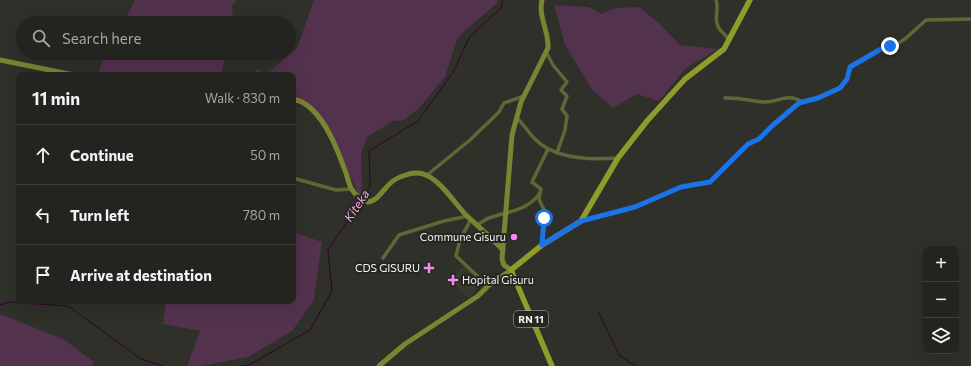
<!DOCTYPE html>
<meta charset="utf-8">
<style>
body{margin:0;font-family:Commissioner,sans-serif;background:#2f302c;color:#f1f3f6}
.controls{position:absolute;right:12px;bottom:12px;display:grid;overflow:hidden;border-radius:8px;box-shadow:0 4px 16px #0002}
.controls button{width:36px;height:36px;display:grid;place-items:center;padding:0;border:0;border-bottom:1px solid #40413d;background:#23241f;color:#f1f3f6;font:20px sans-serif}
.stop{position:absolute;width:12px;height:12px;margin:-9px;border:3px solid #1a73e8;border-radius:50%;background:#fff}
.stop.end{background:#1a73e8;border-color:#fff;box-shadow:0 1px 4px #0008}
.list{margin:0;padding:0;list-style:none}
h2{display:flex;justify-content:space-between;align-items:center;height:52px;margin:0;padding:0 16px;font-size:17px}
h2 small{font-size:13px;font-weight:400;color:#a3a4a4}
.list li{display:grid;grid-template-columns:26px 1fr auto;gap:12px;align-items:center;box-sizing:border-box;height:60px;padding:0 16px;border-top:1px solid #40413d}
.list b{display:block;font-size:15px;white-space:nowrap}
.list em{font-size:13px;font-style:normal;color:#a3a4a4}
.icon{flex:none;width:22px;height:22px;fill:none;stroke:currentColor;stroke-width:2;stroke-linecap:round;stroke-linejoin:round}
.map{position:relative;flex:none;width:971px;height:366px;overflow:hidden}
.search{position:absolute;background:#23241f;box-shadow:0 4px 16px #0002;left:16px;top:16px;width:280px;height:44px;display:flex;align-items:center;gap:10px;box-sizing:border-box;padding:0 14px;border-radius:22px;color:#a3a4a4;font-size:15px}
.panel{position:absolute;background:#23241f;box-shadow:0 4px 16px #0002;left:16px;top:72px;width:280px;height:232px;border-radius:8px}
.map>svg:first-child{display:block}
.built{fill:#36392b}
.green{fill:#53324e}
.lines{fill:none;stroke-linecap:round;stroke-linejoin:round}
.stream{stroke:#33012f;stroke-width:1}
.street{stroke:#5f6736;stroke-width:3.5}
.secondary{stroke:#798532;stroke-width:5}
.primary{stroke:#8e9c2b;stroke-width:5.5}
.route{stroke:#1a73e8;stroke-width:5}
.poi-dot{fill:#f888ea;stroke:#252720;stroke-width:1.5}
.labels{text-anchor:middle;stroke-width:4;stroke-linejoin:round;paint-order:stroke}
.shield{fill:#252720;stroke:#b4b6b1;stroke-width:1}
.shield-label{font-size:10px;font-weight:bold;fill:#f2f3ef}
.poi-label{font-size:11px;fill:#f2f3ef;stroke:#252720;text-anchor:end}
.water-label{font-size:12px;font-style:italic;fill:#f7a6eb;stroke:#252720}
</style>
<div class="map">
<svg width="971" height="366" viewBox="0 0 971 366">
<rect width="100%" height="100%" fill="#2f3029"/>
<polygon class="built" points="466,263 485,281 482,283 471,273 470,274 466,271 457,280 462,285 471,276 480,286 469,298 450,280"/>
<g class="green">
<polygon points="135,0 236,0 232,6 233,23 123,23"/>
<path d="M314,0H498L496,4L458,37L445,77L419,108L404,120L393,121L367,137L361,154L362,195L359,196C349,174 318,100 293,96V75H252L257,69L267,74L297,48Z"/>
<polygon points="554,5 589,7 601,14 616,8 639,7 659,23 680,45 718,49 686,68 659,101 637,94 613,108 593,91 565,45"/>
<polygon points="107,53 226,53 221,75 102,75 99,69"/>
<polygon points="293,232 322,242 314,300 292,331 248,357 201,366 187,366 200,331 163,324 166,301 293,301"/>
<polygon points="0,314 63,339 94,362 92,366 0,366"/>
</g>
<g class="lines">
<g class="stream">
<polyline points="363,197 370,186 369,151 418,121 453,72 470,36 501,8 503,0"/>
<polyline points="0,305 9,302 68,306 141,359 163,366"/>
<polyline points="598,311 619,355 635,366"/>
<polyline points="241,366 249,365 310,330 332,291 328,250 361,201"/>
</g>
<g class="street">
<path d="M716,0C719,8 715,16 717,23C718,31 725,33 728,39"/>
<polyline points="546,52 553,65 567,82 561,90 567,96 562,109 567,116 565,130 557,153"/>
<path d="M725,98C739,97 750,101 763,102C779,103 785,92 803,102"/>
<path d="M517,118C525,126 528,132 535,139C555,160 592,160 618,158"/>
<polyline points="427,175 470,140 499,112 504,103 524,96"/>
<polyline points="293,178 336,190 351,189"/>
<polyline points="471,219 460,240 456,256 488,286"/>
<polyline points="581,221 635,207 681,187 710,182 748,144 759,139 773,125 799,103 818,98 841,88 847,79 850,67 852,66 881,49 897,44 905,39 926,20 971,19"/>
<path d="M478,224C482,223 485,219 489,218C508,211 526,212 540,193"/>
<polyline points="542,245 545,212 539,199 541,189 532,182 548,149"/>
<polyline points="383,258 399,235 444,221 468,216"/>
</g>
<g class="secondary">
<polyline points="0,60 74,75"/>
<path d="M293,99C320,104 336,145 344,168C347,174 348,182 351,188C354,194 361,200 367,202C380,202 385,182 400,177C407,174 418,171 426,175C442,182 455,204 467,216C479,227 492,238 503,250"/>
<path d="M379,366L405,344L478,296L488,286L511,270L504,265L502,259L512,135L521,102L548,48C549,31 538,17 542,0"/>
</g>
<polyline class="primary" points="552,366 511,270 542,245 581,221 618,158 647,121 685,79 724,49 750,0"/>
</g>
<g class="lines">
<polyline class="route" points="544,218 542,245 581,221 635,207 681,187 710,182 748,144 759,139 773,125 799,103 818,98 840,88 847,79 850,67 881,49 890,46"/>
</g>
<g class="poi-dot">
<circle cx="514" cy="237" r="4"/>
<path d="M427 262h4v4h4v4h-4v4h-4v-4h-4v-4h4z"/>
<path d="M451 274h4v4h4v4h-4v4h-4v-4h-4v-4h4z"/>
</g>
<g class="labels">
<rect class="shield" x="514" y="311" width="34" height="16" rx="3"/>
<g class="shield-label">
<text x="531" y="323">RN 11</text>
</g>
<g class="poi-label">
<text x="506" y="241">Commune Gisuru</text>
<text x="420" y="272">CDS GISURU</text>
<text x="462" y="284" text-anchor="start">Hopital Gisuru</text>
</g>
<g class="water-label">
<text transform="translate(357 206) rotate(-57)" y="4">Kiteka</text>
</g>
</g>
</svg>
<div class="controls">
<button>+</button>
<button>−</button>
<button><svg class="icon" aria-label="layers" viewBox="0 0 24 24"><path d="M12 4l9 5-9 5-9-5zM3 14l9 5 9-5"/></svg></button>
</div>
<div class="stop" style="left:544px;top:218px"></div>
<div class="stop end" style="left:890px;top:46px"></div>
<div class="search"><svg class="icon" aria-label="search" viewBox="0 0 24 24"><circle cx="10" cy="10" r="6"/><path d="M15 15l6 6"/></svg>Search here</div>
<section class="panel">
<h2>11 min<small>Walk · 830 m</small></h2>
<ul class="list">
<li><svg class="icon" aria-label="ahead" viewBox="0 0 24 24"><path d="M12 20V5M6 11l6-6 6 6"/></svg><div><b>Continue</b></div><em>50 m</em></li>
<li><svg class="icon" aria-label="left" viewBox="0 0 24 24"><path d="M17 20v-9H6M10 6l-5 5 5 5"/></svg><div><b>Turn left</b></div><em>780 m</em></li>
<li><svg class="icon" aria-label="arrive" viewBox="0 0 24 24"><path d="M6 21V4h12l-3 4 3 4H6"/></svg><div><b>Arrive at destination</b></div></li>
</ul>
</section>
</div>
